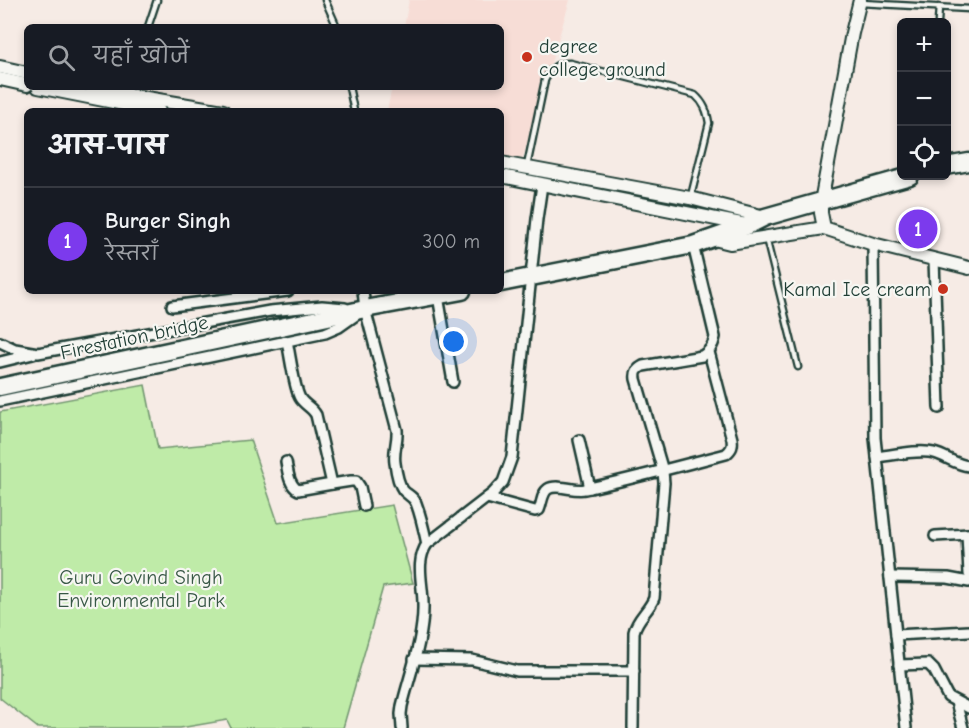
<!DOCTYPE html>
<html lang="hi">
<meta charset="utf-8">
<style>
body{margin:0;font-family:"Comic Neue","Playpen Sans Deva",sans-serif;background:#20242c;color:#f1f3f6}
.controls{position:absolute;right:18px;top:18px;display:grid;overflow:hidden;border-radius:9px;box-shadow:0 3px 9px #0003}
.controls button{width:54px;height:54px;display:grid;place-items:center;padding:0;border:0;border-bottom:2px solid #363941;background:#171b24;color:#f1f3f6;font:30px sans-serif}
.you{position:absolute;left:454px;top:342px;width:21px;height:21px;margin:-15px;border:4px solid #fff;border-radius:50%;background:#1a73e8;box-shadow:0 0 0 9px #1a73e833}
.badge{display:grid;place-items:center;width:39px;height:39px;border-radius:50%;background:#7c3aed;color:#fff;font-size:20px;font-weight:700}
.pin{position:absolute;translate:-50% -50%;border:3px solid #fff;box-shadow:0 2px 6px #0006}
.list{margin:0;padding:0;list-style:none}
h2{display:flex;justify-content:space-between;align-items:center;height:78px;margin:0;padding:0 24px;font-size:26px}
h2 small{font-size:20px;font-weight:400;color:#9ea1a6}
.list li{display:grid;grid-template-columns:39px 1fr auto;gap:18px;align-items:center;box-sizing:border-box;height:108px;padding:0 24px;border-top:2px solid #363941}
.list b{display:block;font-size:22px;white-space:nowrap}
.list p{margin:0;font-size:20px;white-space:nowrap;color:#9ea1a6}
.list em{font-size:20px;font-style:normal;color:#9ea1a6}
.icon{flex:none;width:33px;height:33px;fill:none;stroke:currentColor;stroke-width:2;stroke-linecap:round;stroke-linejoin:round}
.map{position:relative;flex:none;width:969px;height:728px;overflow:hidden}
.search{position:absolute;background:#171b24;box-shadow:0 3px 9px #0003;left:24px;top:24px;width:480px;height:66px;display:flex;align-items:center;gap:15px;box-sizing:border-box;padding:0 21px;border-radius:9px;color:#9ea1a6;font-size:22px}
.panel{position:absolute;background:#171b24;box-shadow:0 3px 9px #0003;left:24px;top:108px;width:480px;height:186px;border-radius:9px}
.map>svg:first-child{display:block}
.built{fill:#f7ddd6}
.green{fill:#bfeba8;stroke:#6f946e;stroke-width:1.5}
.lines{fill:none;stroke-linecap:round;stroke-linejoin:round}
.lane-casing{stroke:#1f3d34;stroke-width:9}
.street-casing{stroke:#1f3d34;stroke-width:14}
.secondary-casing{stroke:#1f3d34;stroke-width:16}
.highway-casing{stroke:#1f3d34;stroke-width:21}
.lane{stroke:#f6f6f2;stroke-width:4.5}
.street{stroke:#f6f6f2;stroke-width:9}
.secondary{stroke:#f6f6f2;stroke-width:12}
.highway{stroke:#f6f6f2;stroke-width:16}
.poi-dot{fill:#c8321e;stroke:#f6f6f2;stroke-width:2}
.labels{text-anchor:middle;stroke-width:4.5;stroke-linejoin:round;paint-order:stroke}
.poi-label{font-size:20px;fill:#1f3d34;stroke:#f6f6f2;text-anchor:start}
.street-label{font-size:20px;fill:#1f3d34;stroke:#f6f6f2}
.park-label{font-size:20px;fill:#375745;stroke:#f6f6f2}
</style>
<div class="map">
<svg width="969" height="728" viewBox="0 0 969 728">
<rect width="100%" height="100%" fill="#f6ebe5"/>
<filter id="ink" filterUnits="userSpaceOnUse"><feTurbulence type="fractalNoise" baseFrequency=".0167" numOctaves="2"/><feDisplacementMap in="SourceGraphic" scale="12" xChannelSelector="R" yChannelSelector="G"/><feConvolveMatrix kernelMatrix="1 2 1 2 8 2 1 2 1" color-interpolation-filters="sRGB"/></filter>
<g filter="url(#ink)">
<polygon class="built" points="409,0 570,0 522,160 501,155 501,111 387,111 392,87 501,87 501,27 404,27"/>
<polygon class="green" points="145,385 158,449 250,440 278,523 392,505 413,583 383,587 343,728 231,728 227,720 180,728 38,728 0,698 0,412"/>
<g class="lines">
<g class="lane-casing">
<g id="lane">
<polyline points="325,0 337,27"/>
<polyline points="861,3 969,9"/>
<polyline points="938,22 939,7"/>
<polyline points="148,27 157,0"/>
<polyline points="349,87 354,111"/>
<path d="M527,166L545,80C552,68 555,63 570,63L695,95C704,103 707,111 709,123L691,196"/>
<polyline points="766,238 798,367"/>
</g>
</g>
<g class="street-casing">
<g id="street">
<polyline points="873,244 875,438 906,728"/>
<polyline points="934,259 939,408"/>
<path d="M363,291L365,309L397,430C398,441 393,451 395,463C396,471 398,483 403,490C407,495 413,496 416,503C421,516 424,530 427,544"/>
<polyline points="438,296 453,382"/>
<polyline points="172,306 288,291"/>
<path d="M287,341C290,354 294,388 300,398C304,405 312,407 316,415L332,484L351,481H356L360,487L364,506"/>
<polyline points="0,342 15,349 38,353 270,311 322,306 345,308"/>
<polyline points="0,362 33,354"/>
<polyline points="0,401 325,333 339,327 356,315"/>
<polyline points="579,440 590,488"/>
<path d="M877,457C893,455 920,449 934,453C946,456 956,465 969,466"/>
<path d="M286,462C288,472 289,485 298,490L332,484"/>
<path d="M487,498L535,511L539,510C542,503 542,493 548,489C557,483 574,492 585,489C632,479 679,466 726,454C732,449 733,446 732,439L709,352"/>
<polyline points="967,534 969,574"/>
<polyline points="935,536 969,534"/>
<polyline points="890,577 948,578 969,582"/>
<polyline points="896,635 969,631"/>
<polyline points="414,659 472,660 517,671 634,671"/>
<polyline points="899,665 928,664 934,670 948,697 969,708"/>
<polyline points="956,702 963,728"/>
<path d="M402,728L401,714L402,706C410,673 424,638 423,604C423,583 415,562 427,544L493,493L503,482L512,457L537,219L542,185"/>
<path d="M633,728L634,632C637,618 649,611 654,598L664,483L663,471L636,379C635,372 637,369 643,366L702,356C710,351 713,346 715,337L693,245"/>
</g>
</g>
<g class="secondary-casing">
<g id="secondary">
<polyline points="860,0 852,33 821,202 821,213 824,228 873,244 969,268"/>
<polyline points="0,67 27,73"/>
<polyline points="0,79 27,85"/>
<polyline points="38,87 159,111"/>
<polyline points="91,87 123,94 223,111"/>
<polyline points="501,163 690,198 765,217"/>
<polyline points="501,176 746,225"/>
<polyline points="714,239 730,243 824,228"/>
</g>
</g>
<g class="highway-casing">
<g id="highway">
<polyline points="946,166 969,162"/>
<polyline points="501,283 693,245 747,226 765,217 910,176"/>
<polyline points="0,387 365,309 462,291"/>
</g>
</g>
<use href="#lane" class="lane"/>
<use href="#street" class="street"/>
<use href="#secondary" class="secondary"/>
<use href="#highway" class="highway"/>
</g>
</g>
<g class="poi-dot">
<circle cx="527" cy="57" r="6"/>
<circle cx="943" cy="289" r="6"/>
</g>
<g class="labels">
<g class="poi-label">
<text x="539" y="53">degree<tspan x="539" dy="23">college ground</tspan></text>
<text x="931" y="296" text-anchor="end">Kamal Ice cream</text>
</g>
<g class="street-label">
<text transform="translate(134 337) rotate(-12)" y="7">Firestation bridge</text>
</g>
<g class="park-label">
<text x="141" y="584">Guru Govind Singh<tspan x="141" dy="23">Environmental Park</tspan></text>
</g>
</g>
</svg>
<div class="controls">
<button>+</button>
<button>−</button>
<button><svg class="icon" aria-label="locate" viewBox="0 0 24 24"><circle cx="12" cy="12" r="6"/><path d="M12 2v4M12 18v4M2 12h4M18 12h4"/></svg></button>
</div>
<div class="you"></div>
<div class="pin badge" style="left:918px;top:229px">1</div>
<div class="search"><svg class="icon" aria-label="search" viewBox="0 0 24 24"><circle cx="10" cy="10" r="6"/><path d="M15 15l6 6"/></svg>यहाँ खोजें</div>
<section class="panel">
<h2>आस-पास<small></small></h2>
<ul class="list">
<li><span class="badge">1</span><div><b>Burger Singh</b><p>रेस्तराँ</p></div><em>300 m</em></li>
</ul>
</section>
</div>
